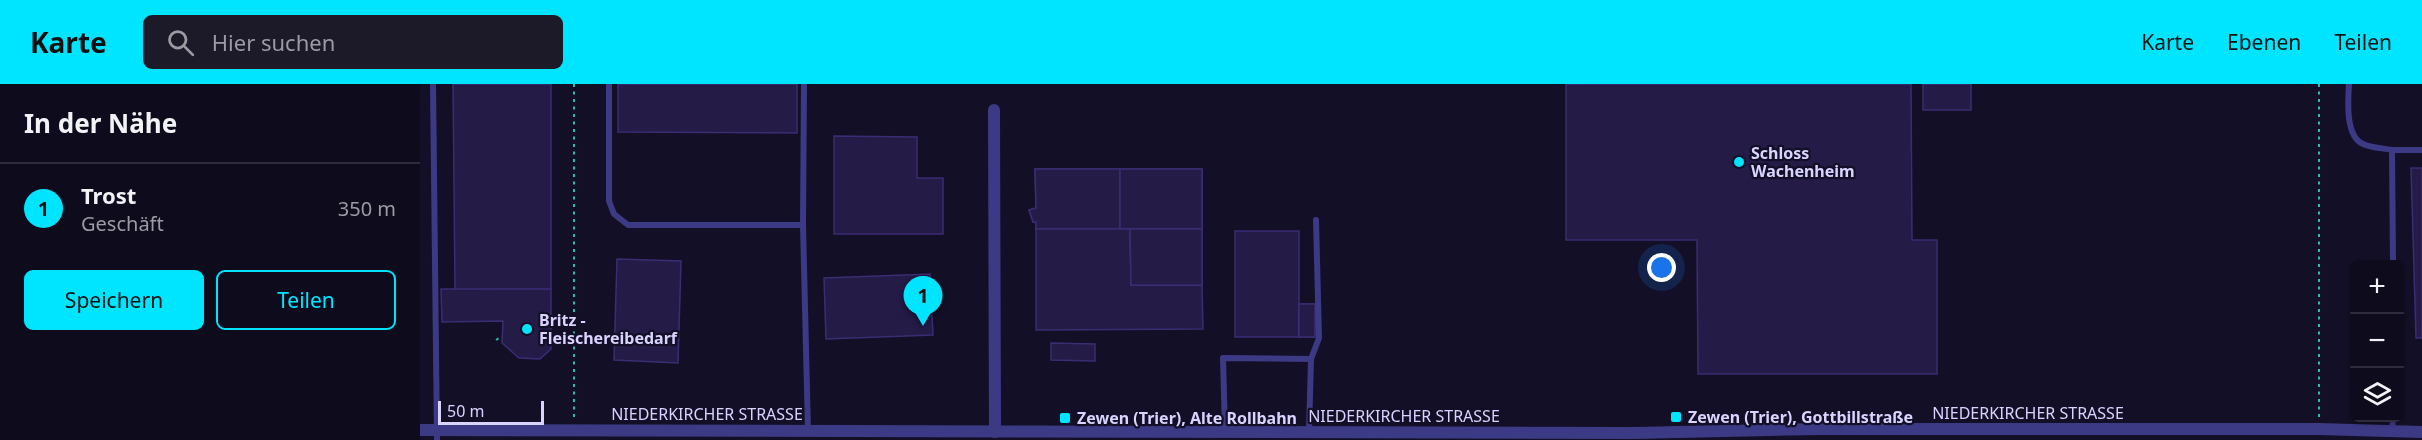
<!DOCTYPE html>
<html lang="de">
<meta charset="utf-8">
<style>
body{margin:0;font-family:"Noto Sans",sans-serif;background:#1c1929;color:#f1f3f6}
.controls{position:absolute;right:18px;bottom:18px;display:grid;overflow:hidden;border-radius:9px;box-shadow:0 2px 4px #0004}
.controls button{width:54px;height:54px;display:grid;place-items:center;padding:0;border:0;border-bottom:2px solid #2e2b3b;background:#0e0b1c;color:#f1f3f6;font:30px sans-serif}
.scale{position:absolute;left:18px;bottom:15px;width:106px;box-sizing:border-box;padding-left:6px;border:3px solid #d9d4ff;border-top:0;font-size:16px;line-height:21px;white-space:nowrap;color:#d9d4ff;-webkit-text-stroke:4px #130f26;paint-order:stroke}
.you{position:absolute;left:1242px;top:184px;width:21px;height:21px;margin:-15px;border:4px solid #fff;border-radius:50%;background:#1a73e8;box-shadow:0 0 0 9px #1a73e833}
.badge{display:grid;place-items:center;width:39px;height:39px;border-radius:50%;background:#00e5ff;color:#111;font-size:20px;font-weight:700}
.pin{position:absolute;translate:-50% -50px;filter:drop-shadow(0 2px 3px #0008)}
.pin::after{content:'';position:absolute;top:32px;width:21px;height:18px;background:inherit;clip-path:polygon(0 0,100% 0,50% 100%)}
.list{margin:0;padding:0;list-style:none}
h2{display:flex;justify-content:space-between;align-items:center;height:78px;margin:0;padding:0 24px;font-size:26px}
h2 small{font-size:20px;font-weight:400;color:#9b9ba3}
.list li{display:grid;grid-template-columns:39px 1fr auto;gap:18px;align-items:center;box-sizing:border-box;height:90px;padding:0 24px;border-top:2px solid #2e2b3b}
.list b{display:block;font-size:22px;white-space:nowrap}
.list p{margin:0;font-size:20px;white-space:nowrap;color:#9b9ba3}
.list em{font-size:20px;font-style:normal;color:#9b9ba3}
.actions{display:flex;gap:12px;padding:18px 24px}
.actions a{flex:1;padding:14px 0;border:2px solid #00e5ff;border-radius:9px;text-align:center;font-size:21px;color:#00e5ff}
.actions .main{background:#00e5ff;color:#111}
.icon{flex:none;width:33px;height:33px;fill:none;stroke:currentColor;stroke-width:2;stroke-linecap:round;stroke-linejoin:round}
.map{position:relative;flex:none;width:2002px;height:356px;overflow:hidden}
header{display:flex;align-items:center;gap:36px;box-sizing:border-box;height:84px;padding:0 30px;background:#00e5ff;color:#111}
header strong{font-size:28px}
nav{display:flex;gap:33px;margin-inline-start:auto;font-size:21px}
.search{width:420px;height:54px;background:#1c1929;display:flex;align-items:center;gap:15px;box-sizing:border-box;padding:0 21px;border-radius:9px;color:#9b9ba3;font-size:22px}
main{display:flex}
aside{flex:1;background:#0e0b1c}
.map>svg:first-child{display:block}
.building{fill:#241b47;stroke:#3b2d73;stroke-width:1.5}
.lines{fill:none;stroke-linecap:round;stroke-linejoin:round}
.path{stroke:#2fb8b0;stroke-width:2;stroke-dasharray:3 4.5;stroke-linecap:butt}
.lane{stroke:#3d3a85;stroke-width:6}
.street{stroke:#3d3a85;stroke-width:12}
.poi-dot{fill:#00e5ff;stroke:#130f26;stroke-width:2}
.labels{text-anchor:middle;stroke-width:4.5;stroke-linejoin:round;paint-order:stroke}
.poi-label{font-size:16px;font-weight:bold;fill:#d9d4ff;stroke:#130f26;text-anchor:start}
.street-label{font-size:16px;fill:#d9d4ff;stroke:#130f26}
</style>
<header>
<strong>Karte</strong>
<div class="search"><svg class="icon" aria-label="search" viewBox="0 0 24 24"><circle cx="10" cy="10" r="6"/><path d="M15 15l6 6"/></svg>Hier suchen</div>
<nav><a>Karte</a><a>Ebenen</a><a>Teilen</a></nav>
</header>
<main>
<aside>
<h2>In der Nähe<small></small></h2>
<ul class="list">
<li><span class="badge">1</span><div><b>Trost</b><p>Geschäft</p></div><em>350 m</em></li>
</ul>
<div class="actions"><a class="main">Speichern</a><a>Teilen</a></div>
</aside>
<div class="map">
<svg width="2002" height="356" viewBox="0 0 2002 356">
<rect width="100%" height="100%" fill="#130f26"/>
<g class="building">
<polygon points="33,0 131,0 131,205 35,206"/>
<polygon points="198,0 377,0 377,49 198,48"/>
<polygon points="1146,0 1491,0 1492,156 1517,156 1517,290 1278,290 1277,156 1146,156"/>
<rect x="1503" y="0" width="48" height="26"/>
<polygon points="414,52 497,53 497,94 523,94 523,150 414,150"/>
<polygon points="1991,84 2002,84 2002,254 1996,254"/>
<polygon points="615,85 700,85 700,145 616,145 616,138 613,138 609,126 616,124"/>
<polygon points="615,85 700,85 700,145 616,145 616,138 613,138 609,126 616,124"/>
<rect x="700" y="85" width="82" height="60"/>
<rect x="700" y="85" width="82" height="60"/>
<polygon points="616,145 710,145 711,201 782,201 783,245 616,246"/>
<polygon points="710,145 782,145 782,201 711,201"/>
<polygon points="710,145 782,145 782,201 711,201"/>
<rect x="815" y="147" width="64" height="106"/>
<polygon points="197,175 261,177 258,279 194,276"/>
<polygon points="510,190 513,251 406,255 404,194"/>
<polygon points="21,205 131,205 131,265 120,275 99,274 82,259 83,237 22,238"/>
<rect x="879" y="220" width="16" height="33"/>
<rect x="879" y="220" width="16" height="33"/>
<polygon points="631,259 675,260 675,277 631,276"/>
</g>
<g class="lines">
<g class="path">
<polyline points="76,256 82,252"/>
<polyline points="154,333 154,0"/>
<polyline points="1899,333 1899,0"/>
</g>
<g class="lane">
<polyline points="13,0 17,356"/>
<polyline points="189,0 189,117 194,130 208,141 383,141"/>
<polyline points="384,0 383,141 388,347"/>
<path d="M1929,0C1928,16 1925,52 1943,60C1951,64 1963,64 1972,66L1973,180"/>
<polyline points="1972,66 2002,66"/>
<polyline points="1972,347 1973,334"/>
<polyline points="805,348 803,274 891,275"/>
<polyline points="889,348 891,275 899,254 896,136"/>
</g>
<g class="street">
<polyline points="574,26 575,348"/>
<polyline points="0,346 1214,349 1398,345 1899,345 2002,348"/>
</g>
</g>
<g class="poi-dot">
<circle cx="1319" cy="78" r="6"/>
<circle cx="107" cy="245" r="6"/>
<rect x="1250" y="327" width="12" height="12" rx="3"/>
<rect x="639" y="328" width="12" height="12" rx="3"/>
</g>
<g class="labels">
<g class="poi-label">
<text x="1331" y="75">Schloss<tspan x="1331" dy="18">Wachenheim</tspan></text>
<text x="119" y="242">Britz -<tspan x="119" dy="18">Fleischereibedarf</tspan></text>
<text x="1268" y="339">Zewen (Trier), Gottbillstraße</text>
<text x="657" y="340">Zewen (Trier), Alte Rollbahn</text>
</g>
<g class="street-label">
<text x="1608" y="335">NIEDERKIRCHER STRASSE</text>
<text x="287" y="336">NIEDERKIRCHER STRASSE</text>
<text x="984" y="338">NIEDERKIRCHER STRASSE</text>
</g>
</g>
</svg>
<div class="controls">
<button>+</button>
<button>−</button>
<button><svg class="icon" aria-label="layers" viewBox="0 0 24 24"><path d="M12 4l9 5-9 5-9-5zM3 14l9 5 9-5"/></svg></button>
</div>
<div class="scale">50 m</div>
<div class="you"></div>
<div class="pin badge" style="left:503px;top:242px">1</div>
</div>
</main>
